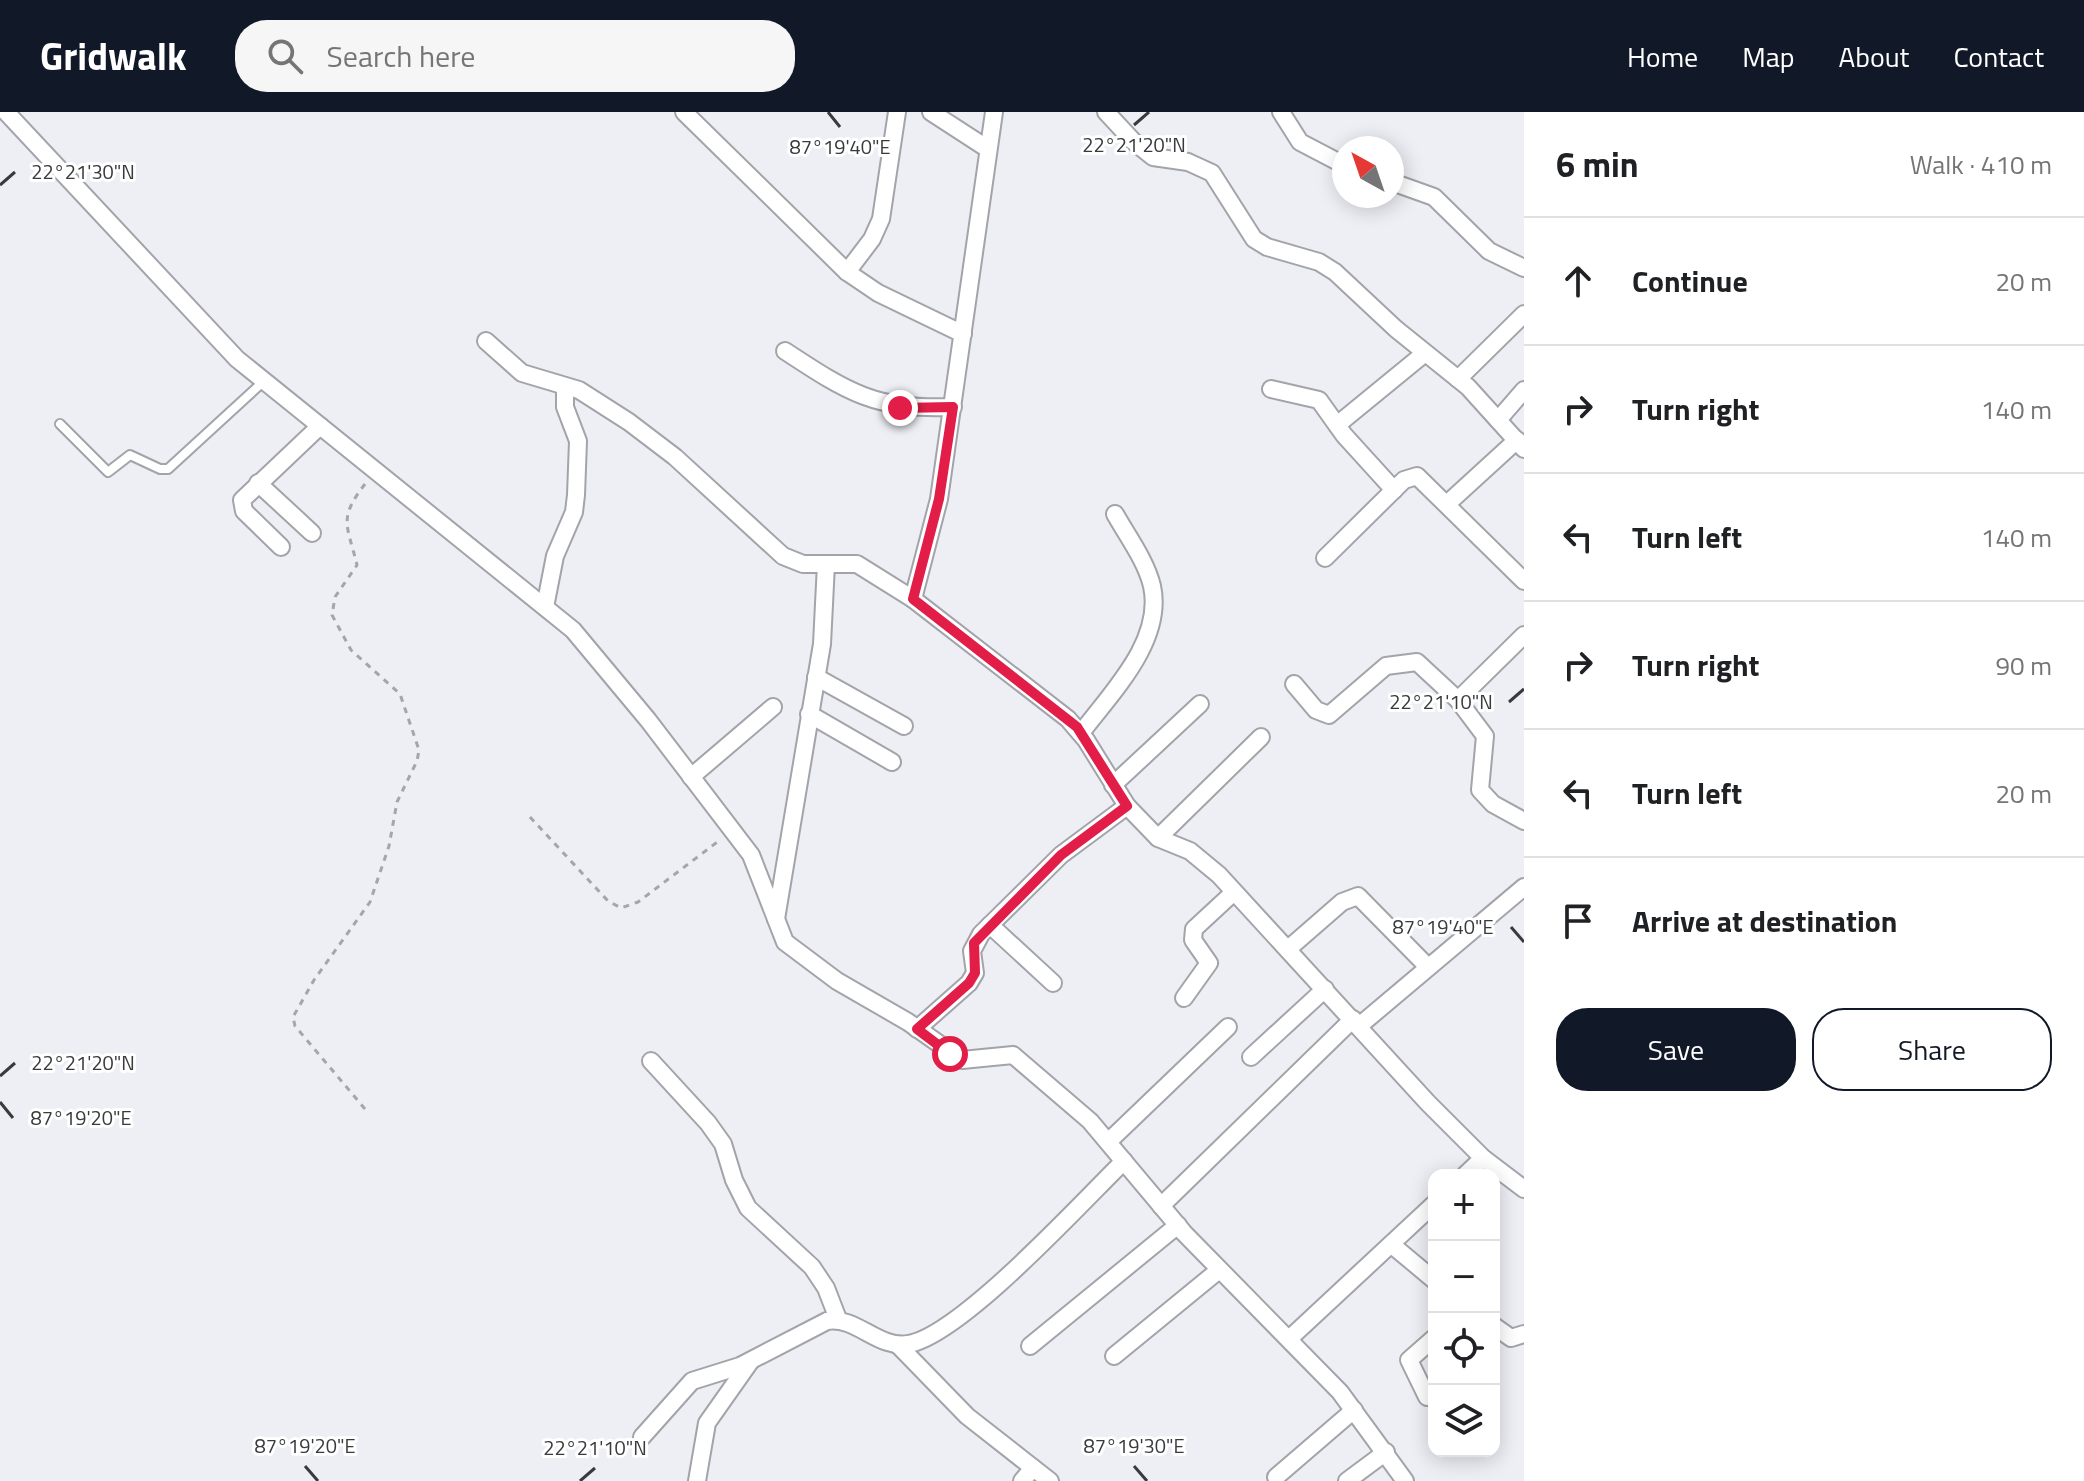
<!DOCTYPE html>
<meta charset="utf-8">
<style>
body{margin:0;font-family:"Titillium Web",sans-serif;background:#f6f6f6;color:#202124}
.controls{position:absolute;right:24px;bottom:24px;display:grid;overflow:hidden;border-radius:16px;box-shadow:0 4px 20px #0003}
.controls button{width:72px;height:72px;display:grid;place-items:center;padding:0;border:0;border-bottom:2px solid #e0e0e0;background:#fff;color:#202124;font:40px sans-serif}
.compass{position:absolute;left:1332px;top:24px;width:72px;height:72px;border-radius:50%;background:#fff;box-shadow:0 4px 20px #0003;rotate:320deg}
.stop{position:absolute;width:24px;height:24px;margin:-18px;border:6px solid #e11d48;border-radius:50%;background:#fff}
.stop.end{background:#e11d48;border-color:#fff;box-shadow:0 2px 8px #0008}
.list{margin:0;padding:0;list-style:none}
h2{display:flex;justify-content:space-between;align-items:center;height:104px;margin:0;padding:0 32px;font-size:34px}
h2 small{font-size:26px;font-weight:400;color:#757577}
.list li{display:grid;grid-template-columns:52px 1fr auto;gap:24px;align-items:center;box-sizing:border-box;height:128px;padding:0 32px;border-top:2px solid #e0e0e0}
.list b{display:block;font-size:30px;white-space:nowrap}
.list em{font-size:26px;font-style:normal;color:#757577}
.actions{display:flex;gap:16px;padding:24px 32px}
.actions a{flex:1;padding:18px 0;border:2px solid #111827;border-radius:32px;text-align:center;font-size:28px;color:#111827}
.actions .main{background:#111827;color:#fff}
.icon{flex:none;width:44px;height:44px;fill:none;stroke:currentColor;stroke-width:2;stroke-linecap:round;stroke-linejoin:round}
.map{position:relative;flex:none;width:1524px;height:1369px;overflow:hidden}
header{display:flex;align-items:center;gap:48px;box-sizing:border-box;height:112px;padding:0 40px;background:#111827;color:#fff}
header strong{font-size:38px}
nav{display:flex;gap:44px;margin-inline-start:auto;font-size:28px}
.search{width:560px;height:72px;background:#f6f6f6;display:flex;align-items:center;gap:20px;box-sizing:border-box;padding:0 28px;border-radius:32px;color:#757577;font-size:30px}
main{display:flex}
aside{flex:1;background:#fff}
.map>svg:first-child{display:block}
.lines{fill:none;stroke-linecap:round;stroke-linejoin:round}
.service-casing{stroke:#a2a4aa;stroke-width:12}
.minor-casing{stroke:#a2a4aa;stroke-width:20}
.path{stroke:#a4a6aa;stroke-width:3;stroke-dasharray:6 6;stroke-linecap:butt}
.service{stroke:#fff;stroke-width:8}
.minor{stroke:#fff;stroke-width:16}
.route{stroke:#e11d48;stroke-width:10}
.ticks{fill:none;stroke:#393a3c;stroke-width:3}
.ticks-label{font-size:20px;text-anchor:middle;fill:#393a3c;stroke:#fff;stroke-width:6;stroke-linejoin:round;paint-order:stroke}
</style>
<header>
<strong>Gridwalk</strong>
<div class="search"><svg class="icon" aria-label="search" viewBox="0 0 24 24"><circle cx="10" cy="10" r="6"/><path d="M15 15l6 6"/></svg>Search here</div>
<nav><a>Home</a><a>Map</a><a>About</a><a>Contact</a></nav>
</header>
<main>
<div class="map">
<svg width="1524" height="1369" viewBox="0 0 1524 1369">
<rect width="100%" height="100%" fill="#edeff5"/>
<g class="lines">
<g class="service-casing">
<polyline id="service" points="60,312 108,360 130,343 160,357 168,357 264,269"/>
</g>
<g class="minor-casing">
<g id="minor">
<polyline points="6,0 237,247 573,518 648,608 751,743 785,830 837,869 908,910 962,948 1013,943 1090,1009 1184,1121 1340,1280 1405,1369"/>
<polyline points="684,0 847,160 878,181 963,222"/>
<polyline points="931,0 988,37"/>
<polyline points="994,0 939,387 913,487 1068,607 1086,628 1127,694 1158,726 1190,739 1219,763 1428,991 1483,1046 1524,1077"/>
<polyline points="1106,0 1133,29 1153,45 1188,50 1212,61 1254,127 1267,135 1319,150 1335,160 1396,217 1468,275 1524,337"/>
<polyline points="1281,0 1300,30 1344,53"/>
<polyline points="1392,70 1434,85 1489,139 1524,156"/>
<polyline points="847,160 872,127 881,107 897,0"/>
<polyline points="486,229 522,261 579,278 629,310 675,345 783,444 803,452 857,452 913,487"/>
<path d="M785,239C849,281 875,298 953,295"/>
<polyline points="1458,267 1524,202"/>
<polyline points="1271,277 1319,288 1344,323 1394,378"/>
<polyline points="1498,308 1524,278"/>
<polyline points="1337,313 1425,241"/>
<polyline points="258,371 312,421"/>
<polyline points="1447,392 1517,328"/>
<polyline points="281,435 244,399 242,388 320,314"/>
<polyline points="1325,446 1404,368 1417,364 1524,469"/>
<polyline points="545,495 555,444 574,400 576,383 578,329 565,295 565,275"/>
<polyline points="1524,523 1458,588 1485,624 1480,678 1493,692 1524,709"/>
<polyline points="816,565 904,614"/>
<polyline points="1294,572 1316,598 1329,603 1386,554 1417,550 1458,588"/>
<polyline points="809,602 892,650"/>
<path d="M1081,621C1111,581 1164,529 1152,474C1146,449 1128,425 1115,402"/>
<polyline points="691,665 773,595"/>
<polyline points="1113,673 1200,592"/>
<polyline points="1158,726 1261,625"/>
<polyline points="776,807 822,532 826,452"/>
<polyline points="990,813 1053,871"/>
<polyline points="1288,837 1342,790 1358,784 1428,855"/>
<polyline points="1184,886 1209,851 1193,828 1194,817 1234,780"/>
<polyline points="1359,914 1524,775"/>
<polyline points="917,917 969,871 975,861 972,839 981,822 1061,743 1127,694"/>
<polyline points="1251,945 1325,877"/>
<polyline points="651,949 708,1011 723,1032 734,1068 748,1096 812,1155 826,1176 838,1207"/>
<polyline points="1108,1030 1228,915"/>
<polyline points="1465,1063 1483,1046"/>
<polyline points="1161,1094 1353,907"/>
<polyline points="1392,1133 1434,1168"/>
<polyline points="1494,1214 1511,1226 1524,1222"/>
<polyline points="1289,1227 1434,1092"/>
<polyline points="898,1233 967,1304 1050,1369"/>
<polyline points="1030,1234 1178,1113"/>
<polyline points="1114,1244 1219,1158"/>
<polyline points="1427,1285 1409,1248 1434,1226"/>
<path d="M642,1325L692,1269L740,1254L827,1209C856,1204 878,1237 908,1232C960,1224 1082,1090 1124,1049"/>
<polyline points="1276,1365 1354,1298"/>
<polyline points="697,1369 707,1311 750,1250"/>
<polyline points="1022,1369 1033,1356"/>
<polyline points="1347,1369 1386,1340"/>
</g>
</g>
<g class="path">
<polyline points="530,705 608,789 621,796 638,790 720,728"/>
<path d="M365,997L295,914L293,905L314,868L370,790L389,734L397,690L417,649L419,638L400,582L351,538L332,503L335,485L357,453C347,412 338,407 365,372"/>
</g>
<use href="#service" class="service"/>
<use href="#minor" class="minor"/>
</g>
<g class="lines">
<polyline class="route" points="900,296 953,295 939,387 913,487 1077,615 1127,694 1061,743 974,831 975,861 969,871 917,917 950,942"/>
</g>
<path class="ticks" d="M828,0L840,15M1134,13L1149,0M0,73L15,60M1509,590L1524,577M1511,815L1524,830M0,964L15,951M0,990L13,1006M305,1354L318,1369M1134,1354L1147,1369M580,1369L595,1356"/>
<g class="ticks-label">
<text x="1134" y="40">22°21'20"N</text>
<text x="840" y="42">87°19'40"E</text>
<text x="83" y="67">22°21'30"N</text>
<text x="1441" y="597">22°21'10"N</text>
<text x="1443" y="822">87°19'40"E</text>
<text x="83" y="958">22°21'20"N</text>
<text x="81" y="1013">87°19'20"E</text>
<text x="305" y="1341">87°19'20"E</text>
<text x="1134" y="1341">87°19'30"E</text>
<text x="595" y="1343">22°21'10"N</text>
</g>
</svg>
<div class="controls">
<button>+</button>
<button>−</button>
<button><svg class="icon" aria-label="locate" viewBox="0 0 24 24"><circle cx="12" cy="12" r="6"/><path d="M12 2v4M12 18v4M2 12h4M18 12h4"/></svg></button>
<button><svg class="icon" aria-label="layers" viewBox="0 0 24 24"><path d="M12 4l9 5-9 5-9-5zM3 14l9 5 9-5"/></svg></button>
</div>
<svg class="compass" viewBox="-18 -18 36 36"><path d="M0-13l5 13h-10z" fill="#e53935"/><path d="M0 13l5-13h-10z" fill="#757577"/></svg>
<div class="stop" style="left:950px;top:942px"></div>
<div class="stop end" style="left:900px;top:296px"></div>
</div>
<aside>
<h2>6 min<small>Walk · 410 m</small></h2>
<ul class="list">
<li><svg class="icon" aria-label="ahead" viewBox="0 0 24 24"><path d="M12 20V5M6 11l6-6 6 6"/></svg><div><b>Continue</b></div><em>20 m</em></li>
<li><svg class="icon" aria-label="right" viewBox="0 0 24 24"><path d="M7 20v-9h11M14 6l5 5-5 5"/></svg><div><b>Turn right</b></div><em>140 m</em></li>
<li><svg class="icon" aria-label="left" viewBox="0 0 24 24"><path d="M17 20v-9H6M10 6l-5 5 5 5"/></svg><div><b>Turn left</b></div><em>140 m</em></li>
<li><svg class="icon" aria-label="right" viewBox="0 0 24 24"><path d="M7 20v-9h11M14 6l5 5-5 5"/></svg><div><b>Turn right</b></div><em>90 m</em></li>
<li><svg class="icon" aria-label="left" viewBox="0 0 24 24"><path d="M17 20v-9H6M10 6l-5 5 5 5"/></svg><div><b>Turn left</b></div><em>20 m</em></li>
<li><svg class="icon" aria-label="arrive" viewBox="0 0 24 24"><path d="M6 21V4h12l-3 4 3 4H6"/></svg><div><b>Arrive at destination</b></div></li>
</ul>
<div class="actions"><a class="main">Save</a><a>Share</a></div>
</aside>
</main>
